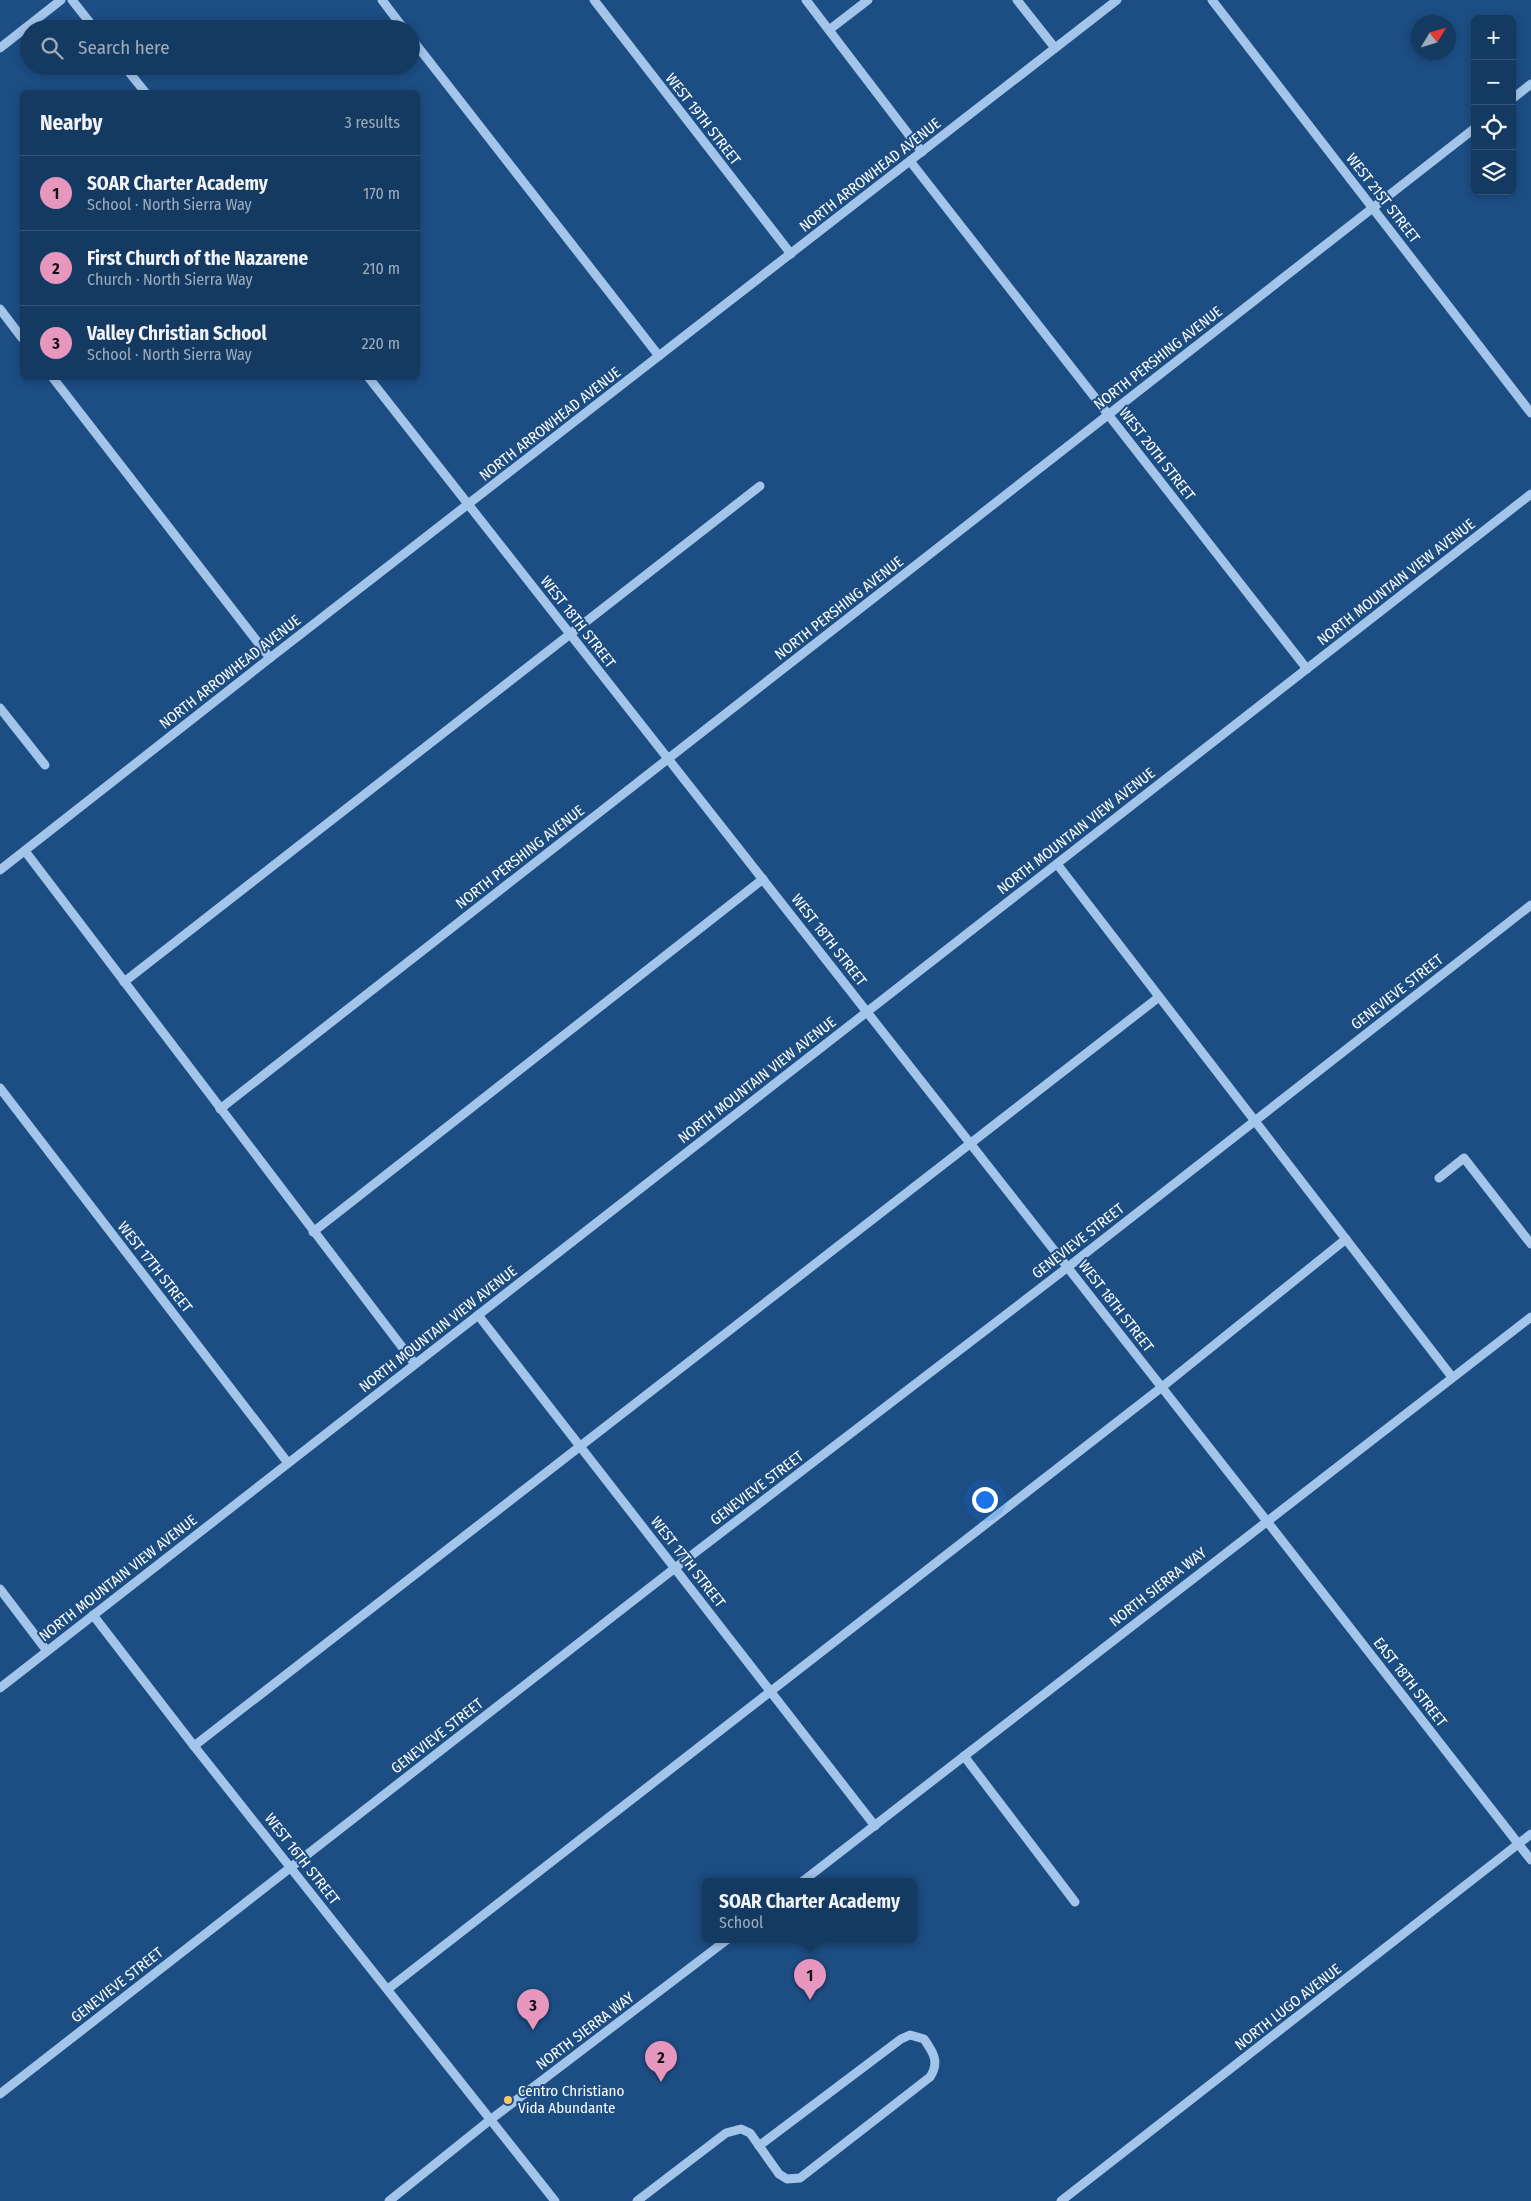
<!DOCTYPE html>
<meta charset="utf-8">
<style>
body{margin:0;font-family:"Fira Sans Condensed",sans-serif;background:#1e4168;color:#f1f3f6}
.controls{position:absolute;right:15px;top:15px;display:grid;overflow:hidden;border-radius:8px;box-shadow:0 2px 8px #0003}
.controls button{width:45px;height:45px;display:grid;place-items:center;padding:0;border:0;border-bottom:1px solid #345477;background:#153a62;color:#f1f3f6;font:25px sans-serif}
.compass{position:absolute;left:1411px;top:15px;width:45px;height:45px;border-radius:50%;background:#153a62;box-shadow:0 2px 8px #0003;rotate:52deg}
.you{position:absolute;left:984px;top:1499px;width:18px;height:18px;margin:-12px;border:4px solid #fff;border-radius:50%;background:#1a73e8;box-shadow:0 0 0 8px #1a73e833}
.badge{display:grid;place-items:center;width:32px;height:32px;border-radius:50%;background:#e797bd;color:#111;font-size:16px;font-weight:700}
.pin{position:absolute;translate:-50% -41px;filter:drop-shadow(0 1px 2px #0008)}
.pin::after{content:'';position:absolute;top:26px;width:18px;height:15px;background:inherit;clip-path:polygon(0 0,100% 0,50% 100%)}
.popup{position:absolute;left:702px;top:1878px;width:215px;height:65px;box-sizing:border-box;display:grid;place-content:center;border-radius:8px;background:#153a62;filter:drop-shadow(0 1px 4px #0005);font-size:16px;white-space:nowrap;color:#9dadbe}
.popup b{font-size:19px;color:#f1f3f6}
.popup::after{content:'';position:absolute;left:50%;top:100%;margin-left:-10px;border:10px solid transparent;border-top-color:#153a62}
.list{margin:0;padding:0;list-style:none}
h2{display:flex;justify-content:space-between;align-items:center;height:65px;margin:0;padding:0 20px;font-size:21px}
h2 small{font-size:16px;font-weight:400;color:#9dadbe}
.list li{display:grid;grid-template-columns:32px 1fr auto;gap:15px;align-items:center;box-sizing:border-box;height:75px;padding:0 20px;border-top:1px solid #345477}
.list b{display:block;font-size:19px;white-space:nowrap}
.list p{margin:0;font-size:16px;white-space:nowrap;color:#9dadbe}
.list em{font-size:16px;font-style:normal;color:#9dadbe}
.icon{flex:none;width:28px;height:28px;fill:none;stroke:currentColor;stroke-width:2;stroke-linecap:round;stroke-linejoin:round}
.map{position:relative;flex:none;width:1531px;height:2201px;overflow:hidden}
.search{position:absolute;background:#153a62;box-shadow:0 2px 8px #0003;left:20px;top:20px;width:400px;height:55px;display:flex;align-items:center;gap:12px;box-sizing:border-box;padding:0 18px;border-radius:28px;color:#9dadbe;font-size:19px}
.panel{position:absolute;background:#153a62;box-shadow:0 2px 8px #0003;left:20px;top:90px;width:400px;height:290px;border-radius:8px}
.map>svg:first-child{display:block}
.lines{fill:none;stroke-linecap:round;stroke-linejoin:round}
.minor{stroke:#a3c5ea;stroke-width:9}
.poi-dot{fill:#fac960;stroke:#1c4d83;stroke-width:2}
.labels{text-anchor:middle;stroke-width:4;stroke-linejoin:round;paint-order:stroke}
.street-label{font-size:15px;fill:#fff;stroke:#1c4d83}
.poi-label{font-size:15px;fill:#fff;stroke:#1c4d83;text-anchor:start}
</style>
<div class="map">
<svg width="1531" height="2201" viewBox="0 0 1531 2201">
<rect width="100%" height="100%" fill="#1c4d83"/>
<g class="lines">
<g class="minor">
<polyline points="72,0 95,29"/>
<polyline points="382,0 404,29"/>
<polyline points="594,0 791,254"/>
<polyline points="806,0 922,152"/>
<polyline points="1017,0 1055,48"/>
<polyline points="1212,0 1531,413"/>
<polyline points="829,30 868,0"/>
<polyline points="411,38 659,356"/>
<polyline points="0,48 61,0"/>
<polyline points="124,66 145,92"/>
<polyline points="1512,99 1531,84"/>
<polyline points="910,161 1307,669"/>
<polyline points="0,309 22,338"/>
<polyline points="53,378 270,658"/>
<polyline points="369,378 1266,1520 1531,1860"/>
<polyline points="0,708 45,765"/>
<polyline points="25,851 415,1364"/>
<polyline points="1057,864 1452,1377"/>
<polyline points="0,870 270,658 1117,0"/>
<polyline points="124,982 760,486"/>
<polyline points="0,1088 288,1463"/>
<polyline points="220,1109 1475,128"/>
<polyline points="1439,1178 1464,1158 1531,1244"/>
<polyline points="313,1232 763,879"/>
<polyline points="478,1315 875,1826"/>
<polyline points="0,1589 47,1651"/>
<polyline points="93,1615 194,1746 555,2201"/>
<polyline points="0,1688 1531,494"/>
<polyline points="194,1746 1159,997"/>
<polyline points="964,1756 1075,1902"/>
<polyline points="803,1881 1531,1317"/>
<polyline points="388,1989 1162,1387 1346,1239"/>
<polyline points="0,2094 675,1568 1068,1267 1531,905"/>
<polyline points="389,2201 490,2120 728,1939"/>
<path d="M637,2201L726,2133L741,2129L750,2133L779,2174L787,2179L800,2178L930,2077C940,2062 933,2052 924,2039L910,2035L901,2039L759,2146"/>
<polyline points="1061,2201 1531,1834"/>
</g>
</g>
<circle class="poi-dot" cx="508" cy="2100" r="5"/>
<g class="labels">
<g class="street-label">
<text transform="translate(703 119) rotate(52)" y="5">WEST 19TH STREET</text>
<text transform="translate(870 175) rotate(-38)" y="5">NORTH ARROWHEAD AVENUE</text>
<text transform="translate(1383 198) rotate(52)" y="5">WEST 21ST STREET</text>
<text transform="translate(1158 358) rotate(-38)" y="5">NORTH PERSHING AVENUE</text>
<text transform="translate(550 424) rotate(-38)" y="5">NORTH ARROWHEAD AVENUE</text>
<text transform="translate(1157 454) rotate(52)" y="5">WEST 20TH STREET</text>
<text transform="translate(1396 582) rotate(-38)" y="5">NORTH MOUNTAIN VIEW AVENUE</text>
<text transform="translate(839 608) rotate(-38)" y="5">NORTH PERSHING AVENUE</text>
<text transform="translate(578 622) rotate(52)" y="5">WEST 18TH STREET</text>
<text transform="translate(230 672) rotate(-38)" y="5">NORTH ARROWHEAD AVENUE</text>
<text transform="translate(1076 831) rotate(-38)" y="5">NORTH MOUNTAIN VIEW AVENUE</text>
<text transform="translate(520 857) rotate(-38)" y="5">NORTH PERSHING AVENUE</text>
<text transform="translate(829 940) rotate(52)" y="5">WEST 18TH STREET</text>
<text transform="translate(1397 992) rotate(-38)" y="5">GENEVIEVE STREET</text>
<text transform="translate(757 1080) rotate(-38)" y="5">NORTH MOUNTAIN VIEW AVENUE</text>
<text transform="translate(1078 1241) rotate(-38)" y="5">GENEVIEVE STREET</text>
<text transform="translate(155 1267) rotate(52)" y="5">WEST 17TH STREET</text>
<text transform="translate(1116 1306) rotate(52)" y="5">WEST 18TH STREET</text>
<text transform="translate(438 1329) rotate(-38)" y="5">NORTH MOUNTAIN VIEW AVENUE</text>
<text transform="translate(757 1488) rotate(-37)" y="5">GENEVIEVE STREET</text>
<text transform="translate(688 1562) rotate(52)" y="5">WEST 17TH STREET</text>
<text transform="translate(118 1578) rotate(-38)" y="5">NORTH MOUNTAIN VIEW AVENUE</text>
<text transform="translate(1158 1587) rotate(-38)" y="5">NORTH SIERRA WAY</text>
<text transform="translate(1410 1682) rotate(52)" y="5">EAST 18TH STREET</text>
<text transform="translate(437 1736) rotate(-38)" y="5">GENEVIEVE STREET</text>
<text transform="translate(302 1859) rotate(52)" y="5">WEST 16TH STREET</text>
<text transform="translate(117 1985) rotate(-38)" y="5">GENEVIEVE STREET</text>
<text transform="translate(1288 2007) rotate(-38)" y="5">NORTH LUGO AVENUE</text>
<text transform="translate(585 2031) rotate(-37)" y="5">NORTH SIERRA WAY</text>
</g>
<g class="poi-label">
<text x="518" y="2096">Centro Christiano<tspan x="518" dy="17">Vida Abundante</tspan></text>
</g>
</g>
</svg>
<div class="controls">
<button>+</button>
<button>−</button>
<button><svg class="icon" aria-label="locate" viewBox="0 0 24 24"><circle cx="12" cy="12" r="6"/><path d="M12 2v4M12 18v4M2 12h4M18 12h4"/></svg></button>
<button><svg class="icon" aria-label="layers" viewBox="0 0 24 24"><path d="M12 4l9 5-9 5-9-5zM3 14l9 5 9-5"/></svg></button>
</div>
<svg class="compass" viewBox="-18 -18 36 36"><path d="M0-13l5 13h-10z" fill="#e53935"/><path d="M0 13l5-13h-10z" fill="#9dadbe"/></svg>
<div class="you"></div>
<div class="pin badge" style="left:810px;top:2000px">1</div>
<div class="popup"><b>SOAR Charter Academy</b>School</div>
<div class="pin badge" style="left:661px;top:2082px">2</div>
<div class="pin badge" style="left:533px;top:2030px">3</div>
<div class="search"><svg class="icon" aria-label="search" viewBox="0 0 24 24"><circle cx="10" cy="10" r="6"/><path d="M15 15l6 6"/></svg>Search here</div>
<section class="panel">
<h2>Nearby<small>3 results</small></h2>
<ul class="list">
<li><span class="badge">1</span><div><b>SOAR Charter Academy</b><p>School · North Sierra Way</p></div><em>170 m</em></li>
<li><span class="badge">2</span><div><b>First Church of the Nazarene</b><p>Church · North Sierra Way</p></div><em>210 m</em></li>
<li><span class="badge">3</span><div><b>Valley Christian School</b><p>School · North Sierra Way</p></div><em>220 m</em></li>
</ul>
</section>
</div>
